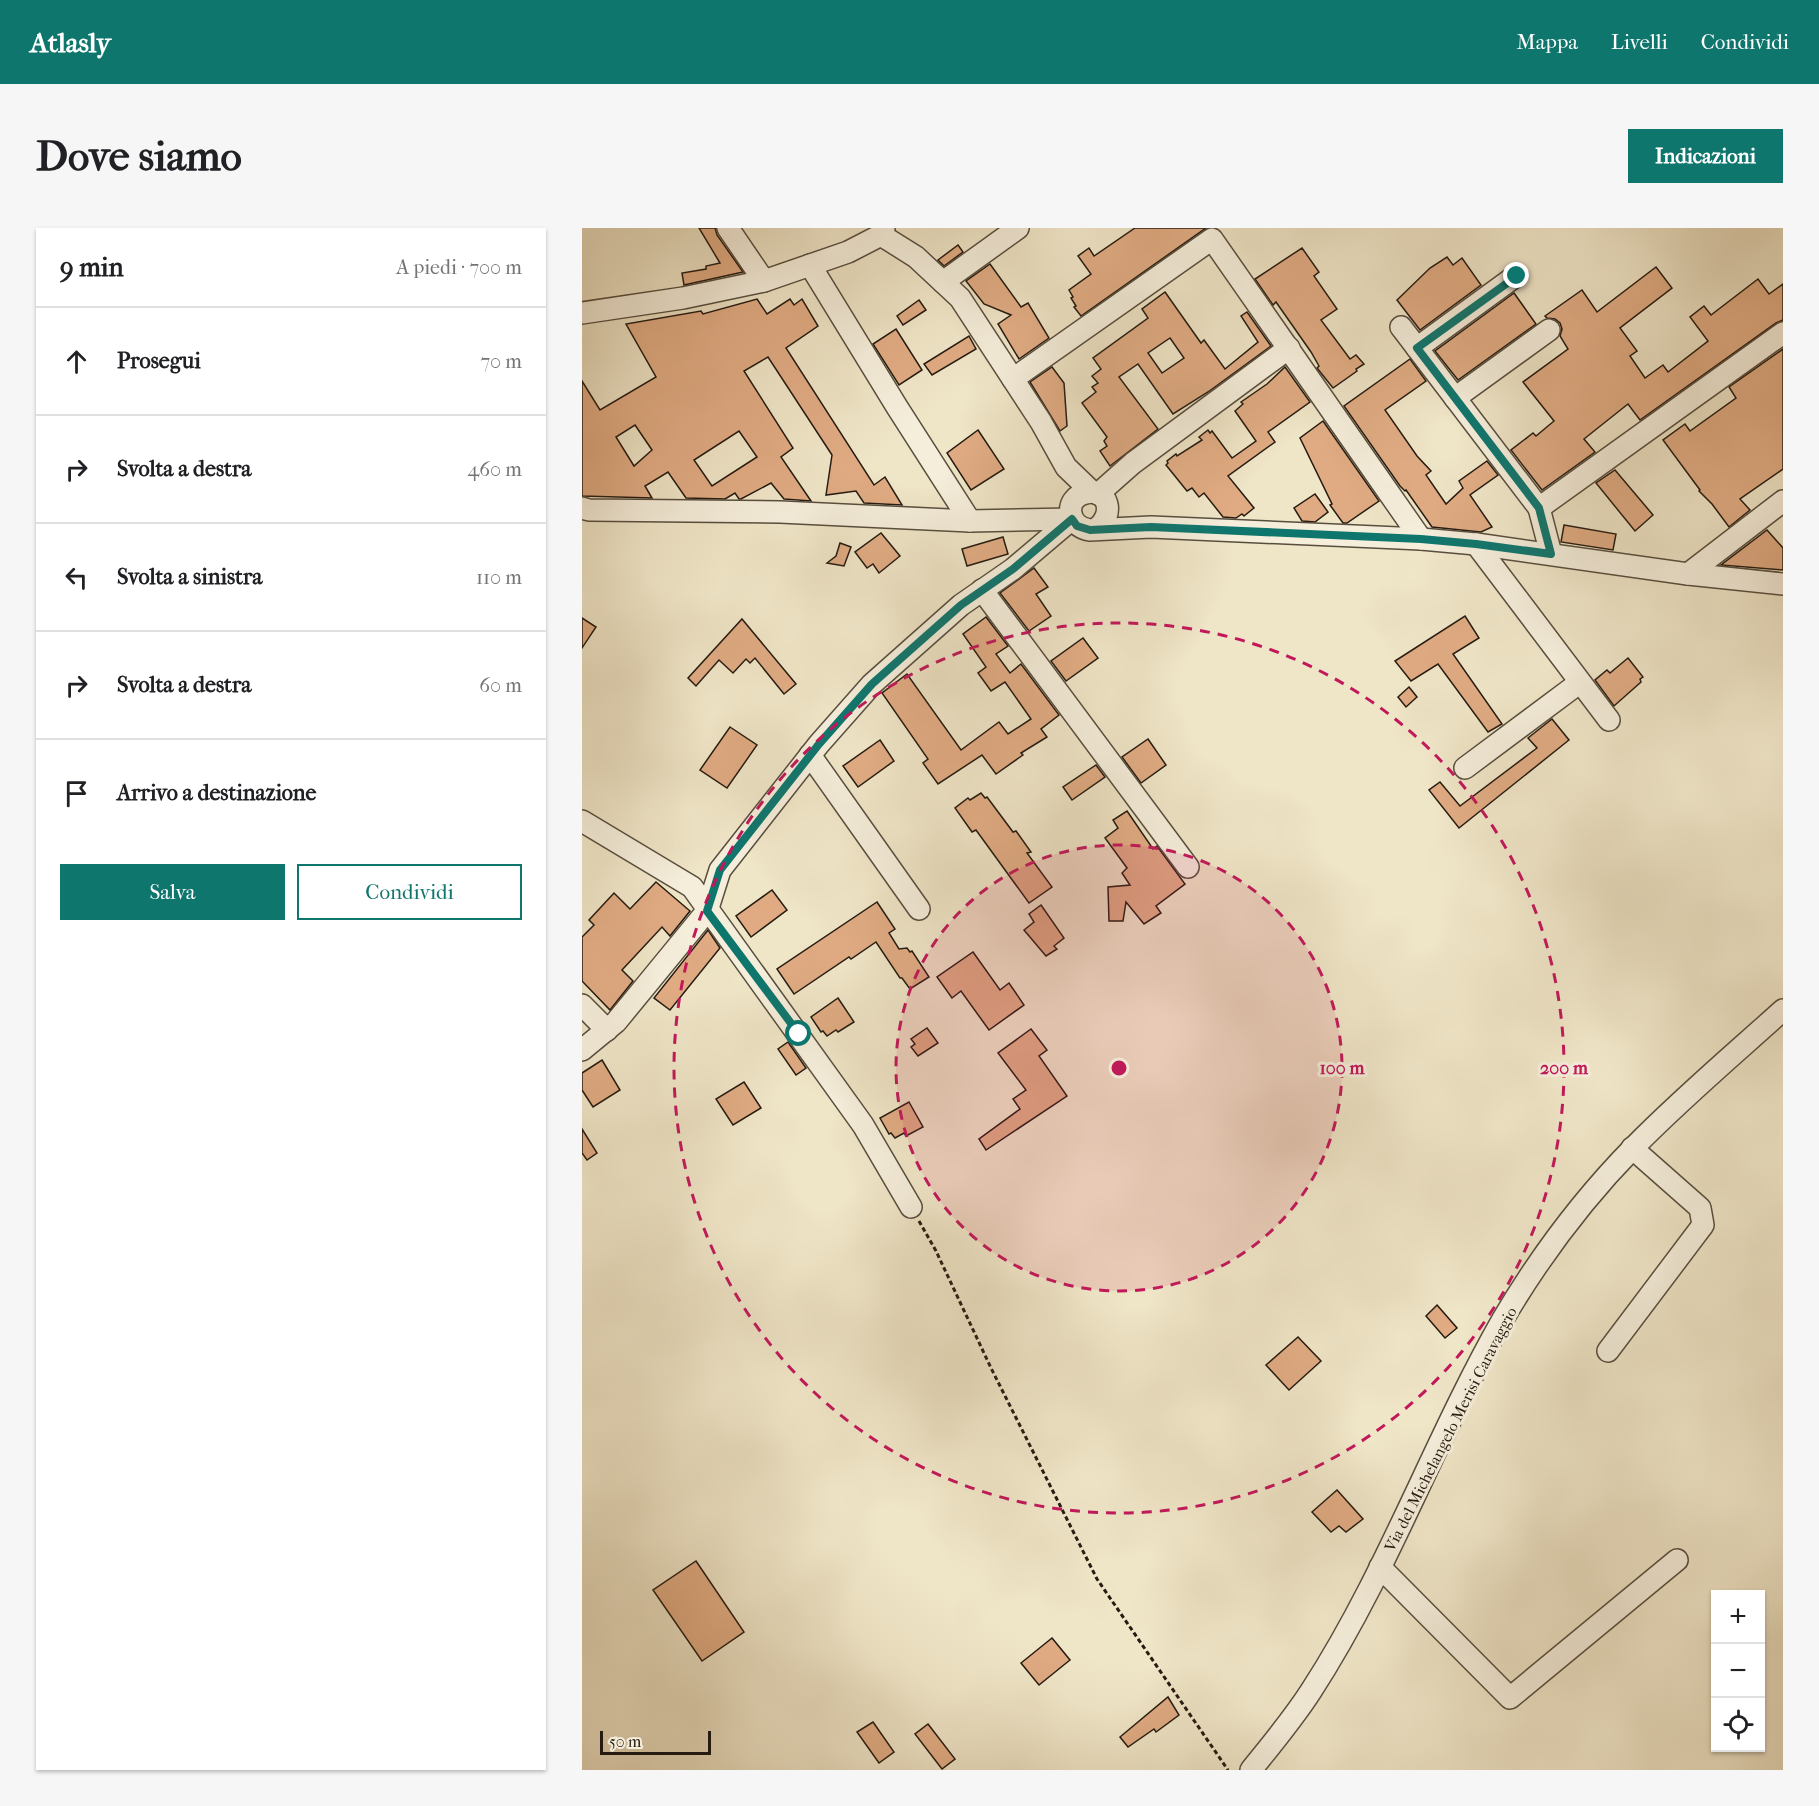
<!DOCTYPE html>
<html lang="it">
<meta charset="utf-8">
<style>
body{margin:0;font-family:"IM FELL French Canon",serif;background:#f6f6f6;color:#202124}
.controls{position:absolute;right:18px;bottom:18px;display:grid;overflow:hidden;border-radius:0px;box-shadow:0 2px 4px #0004}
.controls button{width:54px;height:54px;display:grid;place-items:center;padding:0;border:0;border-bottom:2px solid #e0e0e0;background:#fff;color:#202124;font:30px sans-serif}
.scale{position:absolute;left:18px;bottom:15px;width:111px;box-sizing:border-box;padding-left:6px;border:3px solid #251b11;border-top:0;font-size:16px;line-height:21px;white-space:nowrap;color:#251b11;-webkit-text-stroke:4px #f5eedb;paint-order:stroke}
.stop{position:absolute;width:18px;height:18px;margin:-14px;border:4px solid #0f766e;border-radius:50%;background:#fff}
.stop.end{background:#0f766e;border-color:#fff;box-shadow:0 2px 6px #0008}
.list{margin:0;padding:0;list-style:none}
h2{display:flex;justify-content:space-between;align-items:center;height:78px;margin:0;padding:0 24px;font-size:26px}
h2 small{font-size:20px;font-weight:400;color:#757577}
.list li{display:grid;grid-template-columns:39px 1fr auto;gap:18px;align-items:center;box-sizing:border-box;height:108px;padding:0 24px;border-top:2px solid #e0e0e0}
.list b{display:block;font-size:22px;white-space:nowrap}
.list em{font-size:20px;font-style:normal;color:#757577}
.actions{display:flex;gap:12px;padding:18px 24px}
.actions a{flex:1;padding:14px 0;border:2px solid #0f766e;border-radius:0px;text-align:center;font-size:21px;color:#0f766e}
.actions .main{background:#0f766e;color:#fff}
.icon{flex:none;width:33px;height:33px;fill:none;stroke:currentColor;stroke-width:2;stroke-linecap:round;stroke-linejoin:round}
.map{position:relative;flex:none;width:1201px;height:1542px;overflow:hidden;border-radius:0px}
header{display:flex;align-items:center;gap:36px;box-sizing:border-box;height:84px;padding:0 30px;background:#0f766e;color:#fff}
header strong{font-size:28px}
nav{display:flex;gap:33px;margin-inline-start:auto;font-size:21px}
.intro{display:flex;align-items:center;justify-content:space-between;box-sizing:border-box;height:144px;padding:0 36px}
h1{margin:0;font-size:42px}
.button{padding:15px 27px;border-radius:0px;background:#0f766e;color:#fff;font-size:21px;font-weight:700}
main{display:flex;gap:36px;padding:0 36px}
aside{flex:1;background:#fff;border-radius:0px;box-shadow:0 2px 4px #0004}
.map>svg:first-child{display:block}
.building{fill:#e0ab83;stroke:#251b11;stroke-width:1.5;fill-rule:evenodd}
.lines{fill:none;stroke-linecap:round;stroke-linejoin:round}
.minor-casing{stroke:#584e3e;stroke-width:24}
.path{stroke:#251b11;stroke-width:3;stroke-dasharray:4.5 3;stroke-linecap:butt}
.minor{stroke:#f5eedb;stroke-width:21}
.route{stroke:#0f766e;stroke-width:8}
.ring{fill:none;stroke:#c2185b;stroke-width:3;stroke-dasharray:10 8}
.labels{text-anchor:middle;stroke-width:6;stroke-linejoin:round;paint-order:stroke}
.street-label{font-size:16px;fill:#251b11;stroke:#f5eedb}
.centre{fill:#c2185b;stroke:#f5eedb;stroke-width:3}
.ring-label{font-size:18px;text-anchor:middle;font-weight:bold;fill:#c2185b;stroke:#f5eedb;stroke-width:6;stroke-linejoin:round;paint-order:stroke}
</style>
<header>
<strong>Atlasly</strong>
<nav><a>Mappa</a><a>Livelli</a><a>Condividi</a></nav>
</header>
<div class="intro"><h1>Dove siamo</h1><a class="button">Indicazioni</a></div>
<main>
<aside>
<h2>9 min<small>A piedi · 700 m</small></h2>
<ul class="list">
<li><svg class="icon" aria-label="ahead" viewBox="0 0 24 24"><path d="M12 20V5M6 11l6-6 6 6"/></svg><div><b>Prosegui</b></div><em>70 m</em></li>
<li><svg class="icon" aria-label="right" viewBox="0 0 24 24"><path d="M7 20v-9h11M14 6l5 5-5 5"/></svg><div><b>Svolta a destra</b></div><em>460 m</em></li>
<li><svg class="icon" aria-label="left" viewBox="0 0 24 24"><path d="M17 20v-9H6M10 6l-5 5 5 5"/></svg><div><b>Svolta a sinistra</b></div><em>110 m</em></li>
<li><svg class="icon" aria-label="right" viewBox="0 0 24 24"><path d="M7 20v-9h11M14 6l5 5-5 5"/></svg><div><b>Svolta a destra</b></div><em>60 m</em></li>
<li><svg class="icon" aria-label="arrive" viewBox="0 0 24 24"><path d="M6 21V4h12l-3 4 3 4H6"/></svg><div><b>Arrivo a destinazione</b></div></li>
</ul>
<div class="actions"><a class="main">Salva</a><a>Condividi</a></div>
</aside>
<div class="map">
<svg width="1201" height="1542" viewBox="0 0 1201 1542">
<rect width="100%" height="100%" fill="#efe5c7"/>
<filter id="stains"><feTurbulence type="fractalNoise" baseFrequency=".00333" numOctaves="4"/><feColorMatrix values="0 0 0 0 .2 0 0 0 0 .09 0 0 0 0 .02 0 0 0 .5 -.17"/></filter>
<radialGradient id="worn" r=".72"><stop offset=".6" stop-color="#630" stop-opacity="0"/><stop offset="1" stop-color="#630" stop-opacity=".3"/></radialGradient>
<g class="building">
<polygon points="117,0 133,0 135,7 161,44 102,57 100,45 124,41 124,38 138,35"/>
<polygon points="553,0 624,0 499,88 492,79 494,78 489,70 491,69 487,62 509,46 496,28 507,20 512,28"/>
<polygon points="376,17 381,24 362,38 356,32"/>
<polygon points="720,20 737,44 732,48 755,81 739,92 768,131 774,127 782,136 774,141 775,143 751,160 735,140 737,138 729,124 694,74 691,77 673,51"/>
<polygon points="865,29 871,37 880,30 899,57 838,102 815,72 848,40"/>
<polygon points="408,36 439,79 446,75 467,110 437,131 416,96 429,87 402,76 384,53"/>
<polygon points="1074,39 1090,60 1038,100 1055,123 1048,128 1063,150 1081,137 1086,144 1126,113 1108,89 1122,78 1129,87 1176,51 1187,66 1201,56 1201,92 1194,95 1058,192 1046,176 1002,211 1013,224 960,262 929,222 951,205 954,208 972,193 941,154 986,121 978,108 980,101 978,95 973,91 965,90 963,88 1000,62 1015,84"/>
<path d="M583,64L619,115L622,112L643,141L676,114L659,88L665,84L689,118L626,164L591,186L556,136L537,149L576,201L528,238L518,223L525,218L522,213L525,209L500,175L514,164L510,159L516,155L510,148L519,141L511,130L566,90L560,81ZM588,110L602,130L580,145L566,125Z"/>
<polygon points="932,65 954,96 876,152 853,123"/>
<path d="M175,71L185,86L208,71L212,77L220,71L236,98L204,120L292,257L303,249L320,277L282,275L274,263L244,267L250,227L186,129L162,143L211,220L199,229L229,273L202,271L189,255L159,271H157L153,265L143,271L104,270L86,244L63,258L70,270L0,268V153L18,182L74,149L44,96L119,83L121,86ZM53,197L70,222L52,238L34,209ZM157,203L175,229L130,258L112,232Z"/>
<polygon points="337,72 344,82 321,97 315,88"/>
<polygon points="314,101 340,142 317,157 291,116"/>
<polygon points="387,108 394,121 350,147 342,136"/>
<polygon points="1201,121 1201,241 1158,271 1168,282 1147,299 1130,276 1117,263 1118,262 1081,212 1103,196 1108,203 1154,170 1147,159"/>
<polygon points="828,131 844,153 803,182 835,228 849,243 844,247 864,276 881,260 877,253 905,233 916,247 888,267 910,299 899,304 850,299 824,262 823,263 818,258 762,178"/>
<polygon points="470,139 482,155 485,198 478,203 448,154"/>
<polygon points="703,139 728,174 686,204 693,214 646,248 672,280 662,288 660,286 654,290 641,289 622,265 617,269 610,260 605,263 584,237 586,235 585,233 594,226 595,228 620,212 617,209 626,202 628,205 630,203 650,230 674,213 653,183 661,176 659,174 685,156"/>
<polygon points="741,193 797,273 765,295 761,295 748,277 750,276 718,210"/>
<polygon points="396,202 422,241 389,262 365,225"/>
<polygon points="1033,242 1071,287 1053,303 1014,255"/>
<polygon points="733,266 746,284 733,294 720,293 712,280"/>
<polygon points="982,297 1034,306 1031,322 979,314"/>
<polygon points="1185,302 1201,320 1201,342 1139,337"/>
<polygon points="299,305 318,328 297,345 291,336 285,340 273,324"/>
<polygon points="421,309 426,326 385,338 380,321"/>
<polygon points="258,315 269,319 262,338 245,335 254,328"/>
<polygon points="452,340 466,359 454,366 469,388 447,403 418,365"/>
<polygon points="883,388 897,410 871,426 920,496 906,504 856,436 829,453 813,433"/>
<polygon points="404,389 426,418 414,426 428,445 439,436 477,487 459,501 465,509 439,525 441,527 414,546 400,527 356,556 341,535 346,531 300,465 325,446 379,522 417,494 426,506 449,491 423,454 409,463 396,445 404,439 381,406"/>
<polygon points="0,390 14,399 0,420"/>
<polygon points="160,391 214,456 202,466 173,430 168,435 164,431 151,445 137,432 114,458 106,450"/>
<polygon points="501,410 516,430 484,453 469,433"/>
<polygon points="1046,430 1061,449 1058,451 1059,454 1032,478 1013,452 1025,442 1028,445"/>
<polygon points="827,459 835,469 824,479 816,469"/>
<polygon points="970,491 987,512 877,600 847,562 858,554 878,578 955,520 946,510"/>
<polygon points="148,499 175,517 145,560 118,542"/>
<polygon points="566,511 584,537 559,555 540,529"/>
<polygon points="298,512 312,533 276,559 261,538"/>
<polygon points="514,537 523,549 490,572 481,559"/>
<polygon points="399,565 403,570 405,569 431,604 434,603 449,624 445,625 470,659 447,675 394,602 390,604 373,580 386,570 388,572"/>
<polygon points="545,583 571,621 575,618 603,656 574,678 579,685 562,696 544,674 541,693 527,693 526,659 548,657 540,645 545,640 523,610 536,600 531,592"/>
<polygon points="74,654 108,683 88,708 80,699 40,742 51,753 28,782 0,753 0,709 12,697 7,692 32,665 48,681"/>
<polygon points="190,662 205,682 169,709 154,688"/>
<polygon points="295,674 313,701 307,705 317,721 325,720 328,724 330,723 347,749 328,761 320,750 318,750 294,714 269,731 267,729 212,766 195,741"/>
<polygon points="459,677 482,710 472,718 475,721 464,728 442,702 452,694 447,686"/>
<polygon points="126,702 138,720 88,782 72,770"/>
<polygon points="391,724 418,762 427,755 442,777 407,802 379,763 370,770 355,749"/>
<polygon points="256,770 272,794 256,804 254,802 245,808 241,803 239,804 229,789"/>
<polygon points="345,800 356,815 336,828 329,819 333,816 329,811"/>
<polygon points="449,801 465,822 457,828 485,868 404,922 397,911 438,881 431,871 444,862 416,825"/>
<polygon points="206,814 224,840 214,847 196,821"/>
<polygon points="20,832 38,862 11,879 0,862 0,845"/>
<polygon points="162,854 179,880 151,897 134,871"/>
<polygon points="327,874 341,899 324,908 322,905 313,910 309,905 307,906 298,890"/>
<polygon points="0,901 15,925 5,932 0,925"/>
<polygon points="855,1077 875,1100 863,1110 844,1088"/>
<polygon points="716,1109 739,1133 707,1162 684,1137"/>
<polygon points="755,1262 781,1291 764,1304 757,1298 749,1304 730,1284"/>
<polygon points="114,1333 162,1404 120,1433 71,1362"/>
<polygon points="470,1410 488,1432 457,1457 439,1435"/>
<polygon points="586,1469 597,1487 574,1504 572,1501 546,1519 538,1509"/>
<polygon points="291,1494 312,1524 297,1535 275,1504"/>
<polygon points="346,1496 373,1531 360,1541 333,1506"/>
</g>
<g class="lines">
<g class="minor-casing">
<g id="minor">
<polyline points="146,0 182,53"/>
<polyline points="299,7 334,29 378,70 459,194 484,239 510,264"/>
<polyline points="228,37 315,179 388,293"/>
<polyline points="361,54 436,0"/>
<polyline points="0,85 101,70 182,53 266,24 299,7 302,0"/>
<polyline points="819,99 957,280"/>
<polyline points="835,120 935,47"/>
<polyline points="431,151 630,11 839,311"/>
<polyline points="873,170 967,102"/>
<polyline points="516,266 551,235 707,120"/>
<polyline points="0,280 7,282 198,284 388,293 490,291"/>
<path d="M514,301C534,287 526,259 504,265C481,270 485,299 508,302L569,299L839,311L894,316L1106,346L1201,356"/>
<polyline points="894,316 1027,492"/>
<polyline points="969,326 957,280 1201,105"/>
<polyline points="1106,346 1201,273"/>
<polyline points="400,362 606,639"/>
<polyline points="228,527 337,681"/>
<polyline points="883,540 997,455"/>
<polyline points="0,593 110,659 281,897 329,979"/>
<polyline points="0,777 25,802"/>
<polyline points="0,822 34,794 125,683 138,642 237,516 290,456 379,377 431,341 490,291"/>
<polyline points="1026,1123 1121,997 1118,980 1050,920"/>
<polyline points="798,1339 928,1470 1095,1332"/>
<path d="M669,1542C690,1516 711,1491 729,1463C805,1346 852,1212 921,1091C957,1030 1002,970 1052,919C1099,871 1151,827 1201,782"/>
</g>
</g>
<polyline class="path" points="337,993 354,1023 409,1140 515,1351 646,1542"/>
<use href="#minor" class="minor"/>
</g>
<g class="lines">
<polyline class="route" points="217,806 125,683 138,642 237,516 290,456 379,377 431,341 490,291 495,298 508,302 569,299 839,311 894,316 969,326 957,280 835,120 935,48"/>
</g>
<circle cx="537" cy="840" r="223" fill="#c2185b" fill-opacity=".12"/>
<g class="ring">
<circle cx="537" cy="840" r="223"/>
<circle cx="537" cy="840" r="445"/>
</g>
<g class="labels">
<g class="street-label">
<text transform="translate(868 1201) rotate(-63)" y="6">Via del Michelangelo Merisi Caravaggio</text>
</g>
</g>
<circle cx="537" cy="840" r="9" class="centre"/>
<g class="ring-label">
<text x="760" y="846">100 m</text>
<text x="982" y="846">200 m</text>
</g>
<rect width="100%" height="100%" filter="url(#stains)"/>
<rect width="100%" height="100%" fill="url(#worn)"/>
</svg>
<div class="controls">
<button>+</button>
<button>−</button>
<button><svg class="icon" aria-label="locate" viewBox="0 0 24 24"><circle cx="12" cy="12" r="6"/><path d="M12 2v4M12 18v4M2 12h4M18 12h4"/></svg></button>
</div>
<div class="scale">50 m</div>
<div class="stop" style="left:217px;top:806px"></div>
<div class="stop end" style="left:935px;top:48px"></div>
</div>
</main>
